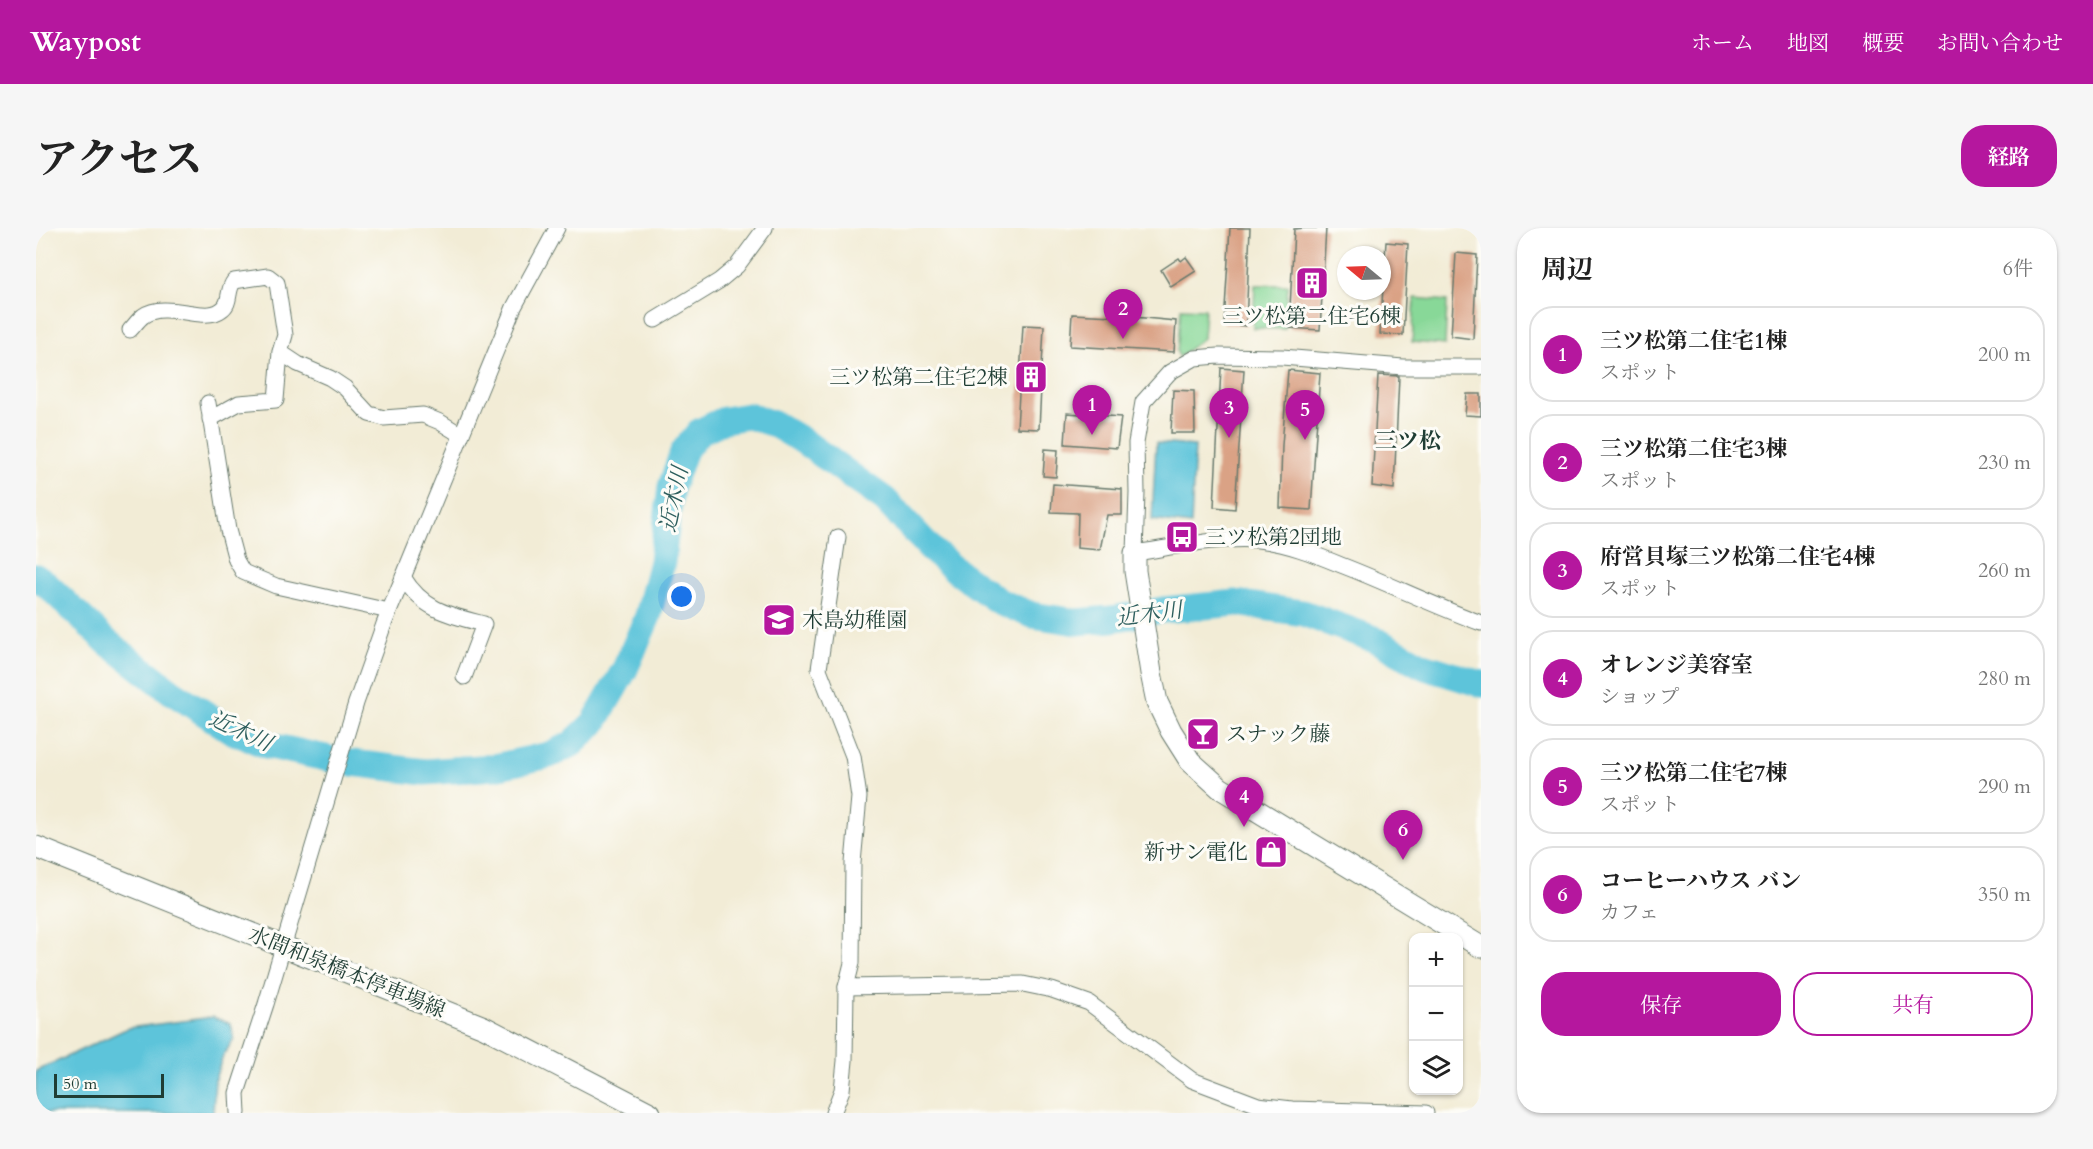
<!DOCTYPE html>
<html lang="ja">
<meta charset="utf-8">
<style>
body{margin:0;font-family:Cardo,"Noto Serif JP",serif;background:#f6f6f6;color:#222}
.controls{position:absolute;right:18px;bottom:18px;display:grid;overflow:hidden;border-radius:12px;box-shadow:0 2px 4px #0004}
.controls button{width:54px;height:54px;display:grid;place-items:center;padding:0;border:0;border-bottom:2px solid #e0e0e0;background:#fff;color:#222;font:30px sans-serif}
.compass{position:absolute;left:1301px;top:18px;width:54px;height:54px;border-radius:50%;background:#fff;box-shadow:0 2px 4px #0004;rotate:289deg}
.scale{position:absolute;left:18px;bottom:15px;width:110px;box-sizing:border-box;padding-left:6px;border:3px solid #1f3d34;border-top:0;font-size:16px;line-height:21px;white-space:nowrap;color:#1f3d34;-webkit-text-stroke:4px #fdfcf7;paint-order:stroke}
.you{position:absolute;left:646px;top:369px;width:21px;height:21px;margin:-15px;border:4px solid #fff;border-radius:50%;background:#1a73e8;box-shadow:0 0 0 9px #1a73e833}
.badge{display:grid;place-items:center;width:39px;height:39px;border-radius:50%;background:#b5179e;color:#fff;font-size:20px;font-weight:700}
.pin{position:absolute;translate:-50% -50px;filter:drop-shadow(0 2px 3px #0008)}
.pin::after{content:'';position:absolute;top:32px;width:21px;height:18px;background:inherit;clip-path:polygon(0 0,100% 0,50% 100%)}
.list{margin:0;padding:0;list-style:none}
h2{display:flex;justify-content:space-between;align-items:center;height:78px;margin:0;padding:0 24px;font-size:26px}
h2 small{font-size:20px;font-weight:400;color:#767676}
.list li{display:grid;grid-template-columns:39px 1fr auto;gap:18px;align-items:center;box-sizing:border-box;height:96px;margin:0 12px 12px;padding:0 12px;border:2px solid #e0e0e0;border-radius:24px}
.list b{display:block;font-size:22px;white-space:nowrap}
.list p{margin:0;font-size:20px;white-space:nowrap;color:#767676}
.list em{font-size:20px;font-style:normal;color:#767676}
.actions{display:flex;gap:12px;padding:18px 24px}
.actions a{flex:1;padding:14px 0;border:2px solid #b5179e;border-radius:24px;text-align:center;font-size:21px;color:#b5179e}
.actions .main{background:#b5179e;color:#fff}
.icon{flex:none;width:33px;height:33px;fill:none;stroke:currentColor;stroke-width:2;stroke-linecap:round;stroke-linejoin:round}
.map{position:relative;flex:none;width:1445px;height:885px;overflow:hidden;border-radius:24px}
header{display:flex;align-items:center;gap:36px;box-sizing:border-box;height:84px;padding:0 30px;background:#b5179e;color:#fff}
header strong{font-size:28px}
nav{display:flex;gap:33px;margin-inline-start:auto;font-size:21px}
.intro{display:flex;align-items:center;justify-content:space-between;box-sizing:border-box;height:144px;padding:0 36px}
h1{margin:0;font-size:42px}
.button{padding:15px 27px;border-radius:24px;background:#b5179e;color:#fff;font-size:21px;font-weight:700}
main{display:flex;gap:36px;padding:0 36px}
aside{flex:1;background:#fff;border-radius:24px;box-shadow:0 2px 4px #0004}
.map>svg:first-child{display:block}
.green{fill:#88d898;stroke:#548a66;stroke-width:1.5}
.water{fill:#5dc4da;stroke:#3e8087;stroke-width:1.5}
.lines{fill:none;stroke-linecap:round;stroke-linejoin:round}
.river{stroke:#5dc4da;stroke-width:27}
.building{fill:#daa285}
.street-casing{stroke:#697a6d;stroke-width:17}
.secondary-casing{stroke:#697a6d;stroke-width:23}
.street{stroke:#fff;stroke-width:15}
.secondary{stroke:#fff;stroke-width:21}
.labels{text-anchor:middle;stroke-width:6;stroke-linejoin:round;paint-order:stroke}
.poi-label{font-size:21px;fill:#1f3d34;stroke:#fdfcf7;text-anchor:start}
.street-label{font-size:21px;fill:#1f3d34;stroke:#fdfcf7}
.neighbourhood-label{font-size:22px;font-weight:bold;fill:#1f3d34;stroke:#fdfcf7}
.water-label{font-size:22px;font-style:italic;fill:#2e5f5e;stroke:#fdfcf7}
</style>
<header>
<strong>Waypost</strong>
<nav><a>ホーム</a><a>地図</a><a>概要</a><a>お問い合わせ</a></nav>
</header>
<div class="intro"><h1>アクセス</h1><a class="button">経路</a></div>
<main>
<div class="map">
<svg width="1445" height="885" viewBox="0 0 1445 885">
<rect width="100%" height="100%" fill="#fdfcf7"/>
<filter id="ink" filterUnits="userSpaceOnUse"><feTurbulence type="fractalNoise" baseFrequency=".0167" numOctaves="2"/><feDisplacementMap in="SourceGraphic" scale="12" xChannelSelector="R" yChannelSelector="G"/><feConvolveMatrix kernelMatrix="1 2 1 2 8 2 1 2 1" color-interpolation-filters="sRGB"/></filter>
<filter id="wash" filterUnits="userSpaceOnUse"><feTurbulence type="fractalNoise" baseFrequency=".008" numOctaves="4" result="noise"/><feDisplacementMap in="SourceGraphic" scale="24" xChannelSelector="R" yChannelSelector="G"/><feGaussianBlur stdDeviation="1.35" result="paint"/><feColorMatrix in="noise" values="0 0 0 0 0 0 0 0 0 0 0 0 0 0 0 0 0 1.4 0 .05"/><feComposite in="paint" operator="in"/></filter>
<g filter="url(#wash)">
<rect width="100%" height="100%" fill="#f2ecd6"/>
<g class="green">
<polygon points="1219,57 1252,57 1249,101 1217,100"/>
<polygon points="1379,70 1411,73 1409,117 1376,114"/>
<polygon points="1145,80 1169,81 1167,110 1143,129 1141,124"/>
</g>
<g class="water">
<polygon points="1120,215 1159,218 1155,297 1116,292"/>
<polygon points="177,789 195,796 198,811 187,828 179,851 177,885 0,885 0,843 92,800"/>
</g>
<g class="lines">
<polyline class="river" points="0,349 10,356 71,414 136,464 196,503 230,517 308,534 389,544 459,539 513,527 536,516 558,495 589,441 612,388 626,334 635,259 647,224 663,204 688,192 713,188 738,196 767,213 849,272 898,324 922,344 962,373 996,387 1041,394 1076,391 1127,382 1200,375 1267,385 1338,411 1387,438 1445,456"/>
</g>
<g id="blocks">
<g class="building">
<polygon points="1194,0 1214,0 1210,98 1188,96"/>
<polygon points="1269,0 1290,0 1284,102 1253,100 1258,1"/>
<polygon points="1350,14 1372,16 1367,107 1344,106"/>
<polygon points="1420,25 1441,27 1437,111 1415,108"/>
<polygon points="1150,29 1160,43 1135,59 1125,42 1143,30 1145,33"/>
<polygon points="1036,86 1098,89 1140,93 1138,124 1034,118"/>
<polygon points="987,97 1008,98 1003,201 981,200"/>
<polygon points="1185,140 1208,142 1199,281 1178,279"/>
<polygon points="1252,142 1284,145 1275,282 1244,280 1246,217"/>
<polygon points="1342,147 1363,148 1358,261 1336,258"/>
<polygon points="1137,162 1158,163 1159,205 1135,205"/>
<polygon points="1431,166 1445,166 1445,188 1429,187"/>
<polygon points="1031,185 1085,189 1081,220 1029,216"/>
<polygon points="1009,221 1022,222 1020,249 1007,248"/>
<polygon points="1017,256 1086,261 1086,287 1071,287 1064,322 1041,320 1042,285 1015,284"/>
</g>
</g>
</g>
<g filter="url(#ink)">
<use href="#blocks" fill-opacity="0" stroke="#697a6d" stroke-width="1.5"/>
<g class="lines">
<g class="street-casing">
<g id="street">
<polyline points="619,92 683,53 701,38 729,0"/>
<path d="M94,102C98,98 102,92 107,88C130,72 168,95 185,82C196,75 190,63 198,53L232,48L241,55L249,107L244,124L240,172L203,175L174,191"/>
<polyline points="244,124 262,136 294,150 309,160 333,186 348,190 387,187 404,194 425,207"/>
<path d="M1445,139H1367L1246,129L1182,128L1159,130L1134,144L1107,174L1100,215L1101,265L1099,325C1139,319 1181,309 1222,312C1251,315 1278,326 1305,337C1352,355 1398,378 1445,395"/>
<polyline points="172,175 192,302 200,332 207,344 240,358 353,383"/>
<path d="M367,349C387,382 412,387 448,396L428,449"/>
<polyline points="810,759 987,756 1016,762 1053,775 1156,852 1222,877 1256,881 1390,885"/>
<polyline points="202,885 201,865 230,776 320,475 348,396 478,79 521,0"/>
<polyline points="797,885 806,862 809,833 810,759 816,735 817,635 823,569 817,528 783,441 802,309"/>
</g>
</g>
<g class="secondary-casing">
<g id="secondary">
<polyline points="1099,325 1099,343 1115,445 1121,474 1135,503 1154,533 1184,560 1445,719"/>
<polyline points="0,619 448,799 614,885"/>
</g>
</g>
<use href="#street" class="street"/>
<use href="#secondary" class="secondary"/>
</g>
</g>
<defs>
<g id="building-square" transform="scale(1.725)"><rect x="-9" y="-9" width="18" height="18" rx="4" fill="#b5179e" stroke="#fdfcf7"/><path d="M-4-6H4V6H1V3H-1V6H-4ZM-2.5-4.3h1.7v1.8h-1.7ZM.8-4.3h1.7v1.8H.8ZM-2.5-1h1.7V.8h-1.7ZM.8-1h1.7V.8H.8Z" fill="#fff"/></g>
<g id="bus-square" transform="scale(1.725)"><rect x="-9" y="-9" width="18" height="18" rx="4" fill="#b5179e" stroke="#fdfcf7"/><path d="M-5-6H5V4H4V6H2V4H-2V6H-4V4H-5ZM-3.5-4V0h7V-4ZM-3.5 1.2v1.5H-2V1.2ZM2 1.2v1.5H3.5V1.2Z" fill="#fff"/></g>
<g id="school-square" transform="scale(1.725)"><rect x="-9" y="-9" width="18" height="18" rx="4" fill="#b5179e" stroke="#fdfcf7"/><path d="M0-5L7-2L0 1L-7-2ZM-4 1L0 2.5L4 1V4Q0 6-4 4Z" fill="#fff"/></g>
<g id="bar-square" transform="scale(1.725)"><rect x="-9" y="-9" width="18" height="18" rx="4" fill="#b5179e" stroke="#fdfcf7"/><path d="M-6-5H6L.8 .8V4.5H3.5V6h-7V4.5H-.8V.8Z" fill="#fff"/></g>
<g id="shop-square" transform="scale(1.725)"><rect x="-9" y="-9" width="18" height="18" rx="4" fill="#b5179e" stroke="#fdfcf7"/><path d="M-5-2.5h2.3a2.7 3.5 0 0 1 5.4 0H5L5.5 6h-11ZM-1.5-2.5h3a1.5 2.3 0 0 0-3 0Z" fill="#fff"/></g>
</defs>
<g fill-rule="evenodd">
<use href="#building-square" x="1276" y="55"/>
<use href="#building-square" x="995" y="149"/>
<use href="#bus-square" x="1146" y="309"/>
<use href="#school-square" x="743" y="392"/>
<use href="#bar-square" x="1167" y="506"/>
<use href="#shop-square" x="1235" y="624"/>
</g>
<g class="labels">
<g class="poi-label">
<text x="1276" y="95" text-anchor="middle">三ツ松第二住宅6棟</text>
<text x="972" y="156" text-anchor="end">三ツ松第二住宅2棟</text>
<text x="1169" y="316">三ツ松第2団地</text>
<text x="766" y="399">木島幼稚園</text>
<text x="1190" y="513">スナック藤</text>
<text x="1212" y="631" text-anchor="end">新サン電化</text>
</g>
<g class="street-label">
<text transform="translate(311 744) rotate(22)" y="7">水間和泉橋本停車場線</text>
</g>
<g class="neighbourhood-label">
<text x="1372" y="220">三ツ松</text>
</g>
<g class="water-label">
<text transform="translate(637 271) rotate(-78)" y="8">近木川</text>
<text transform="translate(1113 385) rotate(-7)" y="8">近木川</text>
<text transform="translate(205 502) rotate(25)" y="8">近木川</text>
</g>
</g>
</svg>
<div class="controls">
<button>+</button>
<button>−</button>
<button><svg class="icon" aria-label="layers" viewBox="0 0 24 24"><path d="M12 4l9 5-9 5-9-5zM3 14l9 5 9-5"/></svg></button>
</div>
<svg class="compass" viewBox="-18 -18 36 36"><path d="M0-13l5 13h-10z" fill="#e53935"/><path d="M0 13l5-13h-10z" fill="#767676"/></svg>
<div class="scale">50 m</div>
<div class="you"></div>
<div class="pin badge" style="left:1056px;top:207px">1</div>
<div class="pin badge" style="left:1087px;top:111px">2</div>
<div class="pin badge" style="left:1193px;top:210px">3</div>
<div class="pin badge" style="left:1208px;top:599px">4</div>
<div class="pin badge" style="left:1269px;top:212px">5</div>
<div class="pin badge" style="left:1367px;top:632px">6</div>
</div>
<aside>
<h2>周辺<small>6件</small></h2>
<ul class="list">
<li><span class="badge">1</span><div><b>三ツ松第二住宅1棟</b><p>スポット</p></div><em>200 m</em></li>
<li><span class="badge">2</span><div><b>三ツ松第二住宅3棟</b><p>スポット</p></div><em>230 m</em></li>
<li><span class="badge">3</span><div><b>府営貝塚三ツ松第二住宅4棟</b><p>スポット</p></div><em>260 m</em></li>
<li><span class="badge">4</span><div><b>オレンジ美容室</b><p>ショップ</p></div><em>280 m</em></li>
<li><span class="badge">5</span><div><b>三ツ松第二住宅7棟</b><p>スポット</p></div><em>290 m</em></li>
<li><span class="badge">6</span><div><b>コーヒーハウス バン</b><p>カフェ</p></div><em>350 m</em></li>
</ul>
<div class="actions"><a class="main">保存</a><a>共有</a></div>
</aside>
</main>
